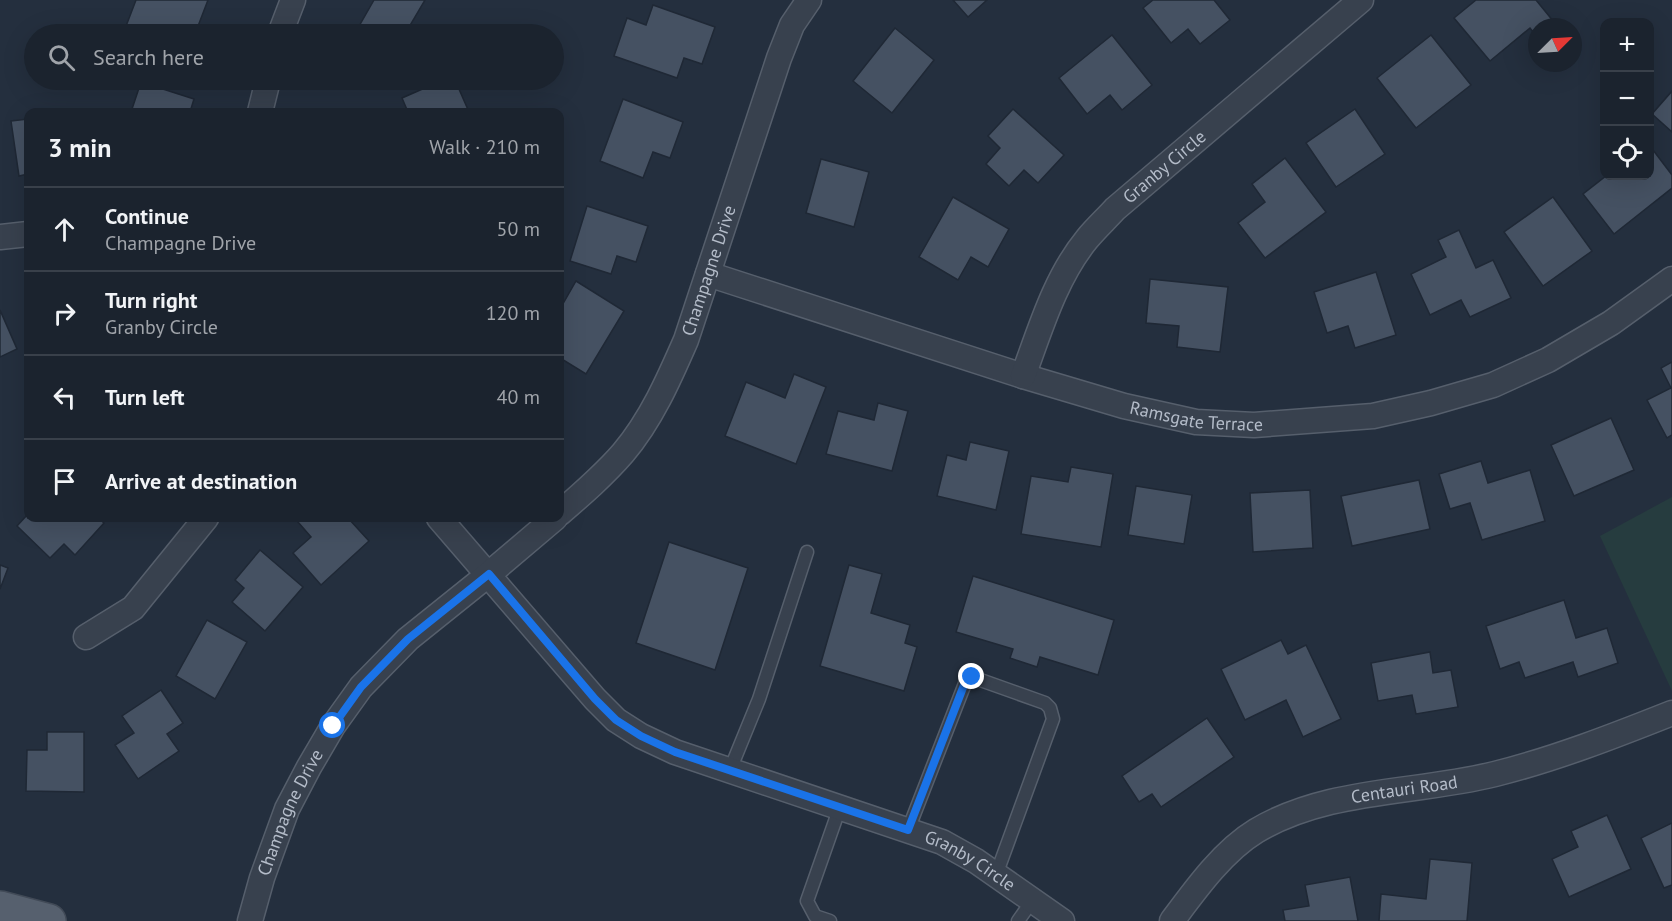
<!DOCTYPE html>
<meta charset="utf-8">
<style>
body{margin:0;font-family:"PT Sans",sans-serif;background:#242b36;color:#f1f3f6}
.controls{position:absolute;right:18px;top:18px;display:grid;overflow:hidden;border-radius:12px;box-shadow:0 6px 24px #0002}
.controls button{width:54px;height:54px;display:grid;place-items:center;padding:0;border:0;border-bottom:2px solid #39404a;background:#1b232e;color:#f1f3f6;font:30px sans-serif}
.compass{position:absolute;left:1528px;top:18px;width:54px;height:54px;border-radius:50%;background:#1b232e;box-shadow:0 6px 24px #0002;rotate:66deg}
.stop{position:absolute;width:18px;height:18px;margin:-14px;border:4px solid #1a73e8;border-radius:50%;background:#fff}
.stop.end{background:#1a73e8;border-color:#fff;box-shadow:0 2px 6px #0008}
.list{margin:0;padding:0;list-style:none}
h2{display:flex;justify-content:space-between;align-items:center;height:78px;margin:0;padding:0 24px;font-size:26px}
h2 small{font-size:20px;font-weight:400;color:#a0a4aa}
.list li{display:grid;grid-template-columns:39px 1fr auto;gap:18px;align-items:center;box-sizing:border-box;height:84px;padding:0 24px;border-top:2px solid #39404a}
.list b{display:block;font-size:22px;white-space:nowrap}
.list p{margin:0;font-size:20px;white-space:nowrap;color:#a0a4aa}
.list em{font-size:20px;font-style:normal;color:#a0a4aa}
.icon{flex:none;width:33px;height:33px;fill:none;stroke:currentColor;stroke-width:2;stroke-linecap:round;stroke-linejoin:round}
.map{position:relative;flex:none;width:1672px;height:921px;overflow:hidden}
.search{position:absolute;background:#1b232e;box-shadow:0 6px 24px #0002;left:24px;top:24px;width:540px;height:66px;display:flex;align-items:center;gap:15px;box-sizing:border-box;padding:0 21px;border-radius:33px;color:#a0a4aa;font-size:22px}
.panel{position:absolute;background:#1b232e;box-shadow:0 6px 24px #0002;left:24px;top:108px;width:540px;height:414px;border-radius:12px}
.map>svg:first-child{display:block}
.green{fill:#263c3f}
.building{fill:#455162;stroke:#1f2835;stroke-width:1.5}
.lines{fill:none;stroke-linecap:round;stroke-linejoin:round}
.lane-casing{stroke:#565f6c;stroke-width:15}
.street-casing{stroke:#565f6c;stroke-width:27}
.primary-casing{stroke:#414a57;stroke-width:36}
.lane{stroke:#38414e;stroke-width:12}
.street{stroke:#38414e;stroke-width:24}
.primary{stroke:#56606e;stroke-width:33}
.route{stroke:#1a73e8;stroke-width:8}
.labels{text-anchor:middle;stroke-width:4.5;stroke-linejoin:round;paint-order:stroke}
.street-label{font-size:18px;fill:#b4bcc9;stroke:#1d2633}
</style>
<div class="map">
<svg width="1672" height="921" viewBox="0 0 1672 921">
<rect width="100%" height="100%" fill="#242f3e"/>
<polygon class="green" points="1672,497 1672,691 1600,536"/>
<g class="building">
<polygon points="136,0 208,0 195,34 123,34"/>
<polygon points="374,0 425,0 405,34 370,34 358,28"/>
<polygon points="953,0 987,0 968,17"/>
<polygon points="1153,0 1214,0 1230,20 1200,44 1188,29 1171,43 1143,8"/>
<polygon points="1476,0 1536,0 1558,27 1537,27 1537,37 1530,28 1490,61 1454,18"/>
<polygon points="653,5 715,27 702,64 684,58 677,78 614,56 627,18 646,25"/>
<polygon points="895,28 934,60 892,113 853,81"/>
<polygon points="1112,35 1152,85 1122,110 1110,95 1087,114 1059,78"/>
<polygon points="1431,35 1471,85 1416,128 1377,78"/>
<polygon points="443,80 455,80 469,112 408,112 402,98"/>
<polygon points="141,82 194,99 190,112 131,112"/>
<polygon points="1672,91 1672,132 1652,114"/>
<polygon points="623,99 683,122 670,158 653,152 643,178 600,161"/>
<polygon points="1013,109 1064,155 1038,183 1024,170 1009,186 986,164 1000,148 988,136"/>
<polygon points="1355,109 1385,154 1336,187 1306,143"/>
<polygon points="28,119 28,174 19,176 11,121"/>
<polygon points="1650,146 1672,175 1672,188 1614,234 1583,194 1606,176 1650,176"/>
<polygon points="1285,158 1326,212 1265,258 1238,223 1265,202 1252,184"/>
<polygon points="821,159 869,172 854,227 806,213"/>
<polygon points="953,197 1009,229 988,267 971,257 958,280 919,257"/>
<polygon points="1553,197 1592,251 1543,286 1504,232"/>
<polygon points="587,206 648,226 636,262 617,256 611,274 570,261"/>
<polygon points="1459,230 1476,268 1493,260 1511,298 1470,317 1461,300 1430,315 1411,274 1446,257 1438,240"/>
<polygon points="1376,272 1396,335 1355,348 1348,326 1327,333 1314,292"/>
<polygon points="1150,279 1228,287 1220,352 1177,347 1179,326 1146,323"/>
<polygon points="576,281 624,311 586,374 560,358 560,309"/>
<polygon points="0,310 17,349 0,357"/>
<polygon points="1672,362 1672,435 1667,438 1647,400 1671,388 1661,368"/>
<polygon points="794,374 826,387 796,464 725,436 746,382 785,398"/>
<polygon points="878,403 908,411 892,471 826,454 838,411 874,420"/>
<polygon points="1611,418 1634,470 1574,496 1551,445"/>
<polygon points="970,442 1009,451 996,510 937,496 947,455 966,460"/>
<polygon points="1481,461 1488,483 1530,470 1545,521 1482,540 1470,503 1450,509 1439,474"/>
<polygon points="1071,467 1113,474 1101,547 1021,534 1031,476 1068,482"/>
<polygon points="1419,480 1430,529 1352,546 1341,496"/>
<polygon points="1136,486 1192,495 1184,544 1128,535"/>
<polygon points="1310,490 1313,548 1253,552 1250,493"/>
<polygon points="28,514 28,518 98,518 104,523 75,555 64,544 50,558 17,526"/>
<polygon points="303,518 348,518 369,541 321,585 293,553 311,537 298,522"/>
<polygon points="669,542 748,568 715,670 636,643"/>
<polygon points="260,550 303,587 265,631 232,602 244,588 235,580"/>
<polygon points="0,565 8,568 0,589"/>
<polygon points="849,565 882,574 871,613 910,625 905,643 917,647 904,691 820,666"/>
<polygon points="973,576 1114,620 1098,675 1040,657 1037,667 1010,658 1013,649 956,632"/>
<polygon points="1564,600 1576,638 1607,628 1618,663 1578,677 1573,662 1525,678 1519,662 1500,669 1486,626"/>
<polygon points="207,620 247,642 215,699 176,676"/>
<polygon points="1281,640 1288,654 1306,645 1341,719 1303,737 1286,700 1245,720 1221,669"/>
<polygon points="1430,652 1433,673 1451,670 1458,707 1416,714 1412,695 1378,701 1371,663"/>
<polygon points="161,690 183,723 167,734 179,751 138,779 115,745 134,733 122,716"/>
<polygon points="1207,718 1234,757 1161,807 1152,794 1139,802 1122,776"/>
<polygon points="47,732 84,732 84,792 26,791 27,750 47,750"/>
<polygon points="1607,815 1631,869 1569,897 1552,859 1578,847 1571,831"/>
<polygon points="1672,823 1672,885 1664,888 1641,838"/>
<polygon points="1430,859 1472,863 1467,921 1379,921 1381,894 1426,899"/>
<polygon points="1350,877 1358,921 1285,921 1283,910 1309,906 1305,885"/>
</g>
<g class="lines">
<g class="lane-casing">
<g id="lane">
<polyline points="730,770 759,699 807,552"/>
<polyline points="908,830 966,681 972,677 1045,703 1050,708 1053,719 996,875"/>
<polyline points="830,921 815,916 807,901 840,807"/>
<polyline points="1018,921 1032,901"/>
</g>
</g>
<g class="street-casing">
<g id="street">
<polyline points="280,34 293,0"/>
<polyline points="260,112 268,80"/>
<polyline points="0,237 28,234"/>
<path id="s1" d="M708,274L1023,376L1124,406L1196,422L1254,425L1373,416L1431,403L1493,385L1548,360L1611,323L1672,279"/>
<path id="s2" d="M1023,376C1040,330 1055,278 1087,239C1096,228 1106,219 1115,209L1361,0"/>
<path id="s3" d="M560,513C582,494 604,475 623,453C651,420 669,379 686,340L779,58L792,25L809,0"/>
<path id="s4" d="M439,518L595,699L616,720L641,736L675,752L942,842L976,861L1062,921"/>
<polyline points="86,637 133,608 206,518"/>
<path id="s5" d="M250,921L262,878L287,809L309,767L333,726L361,687L408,639L489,574L555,518"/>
<path id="s6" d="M1172,921C1195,890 1223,851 1256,831C1328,788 1415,794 1495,774C1555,759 1614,736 1672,713"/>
</g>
</g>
<g class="primary-casing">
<polyline id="primary" points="0,908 49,921"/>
</g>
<use href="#lane" class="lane"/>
<use href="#street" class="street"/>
<use href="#primary" class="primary"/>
</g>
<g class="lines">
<polyline class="route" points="333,726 361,687 408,639 489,574 595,699 616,720 641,736 675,752 908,830 964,685 972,677"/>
</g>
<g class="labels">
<g class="street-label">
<text dy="6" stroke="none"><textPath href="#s2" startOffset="258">Granby Circle</textPath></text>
<text dy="6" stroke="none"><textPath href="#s3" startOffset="290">Champagne Drive</textPath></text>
<text dy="6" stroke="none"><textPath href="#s1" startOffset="510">Ramsgate Terrace</textPath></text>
<text dy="6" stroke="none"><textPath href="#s6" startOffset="279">Centauri Road</textPath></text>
<text dy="6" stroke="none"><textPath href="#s5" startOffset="116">Champagne Drive</textPath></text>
<text dy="6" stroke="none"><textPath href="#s4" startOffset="651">Granby Circle</textPath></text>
</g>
</g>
</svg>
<div class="controls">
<button>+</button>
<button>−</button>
<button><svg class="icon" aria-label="locate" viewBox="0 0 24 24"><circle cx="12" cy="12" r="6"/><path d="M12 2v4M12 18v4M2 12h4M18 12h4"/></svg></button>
</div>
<svg class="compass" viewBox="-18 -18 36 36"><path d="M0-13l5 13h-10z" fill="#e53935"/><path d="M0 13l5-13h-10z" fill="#a0a4aa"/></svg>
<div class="stop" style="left:333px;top:726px"></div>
<div class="stop end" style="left:972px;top:677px"></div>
<div class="search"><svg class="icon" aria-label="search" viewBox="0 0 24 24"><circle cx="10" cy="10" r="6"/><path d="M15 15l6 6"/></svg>Search here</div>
<section class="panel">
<h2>3 min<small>Walk · 210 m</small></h2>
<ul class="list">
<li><svg class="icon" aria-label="ahead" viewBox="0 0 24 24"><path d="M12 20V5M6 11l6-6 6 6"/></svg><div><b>Continue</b><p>Champagne Drive</p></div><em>50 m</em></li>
<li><svg class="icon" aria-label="right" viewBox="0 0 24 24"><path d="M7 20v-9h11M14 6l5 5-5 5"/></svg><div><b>Turn right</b><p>Granby Circle</p></div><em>120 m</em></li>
<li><svg class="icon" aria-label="left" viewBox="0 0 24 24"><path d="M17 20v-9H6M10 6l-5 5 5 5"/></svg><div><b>Turn left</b></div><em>40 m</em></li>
<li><svg class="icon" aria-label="arrive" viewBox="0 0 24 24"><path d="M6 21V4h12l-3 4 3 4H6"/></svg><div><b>Arrive at destination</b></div></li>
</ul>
</section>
</div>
